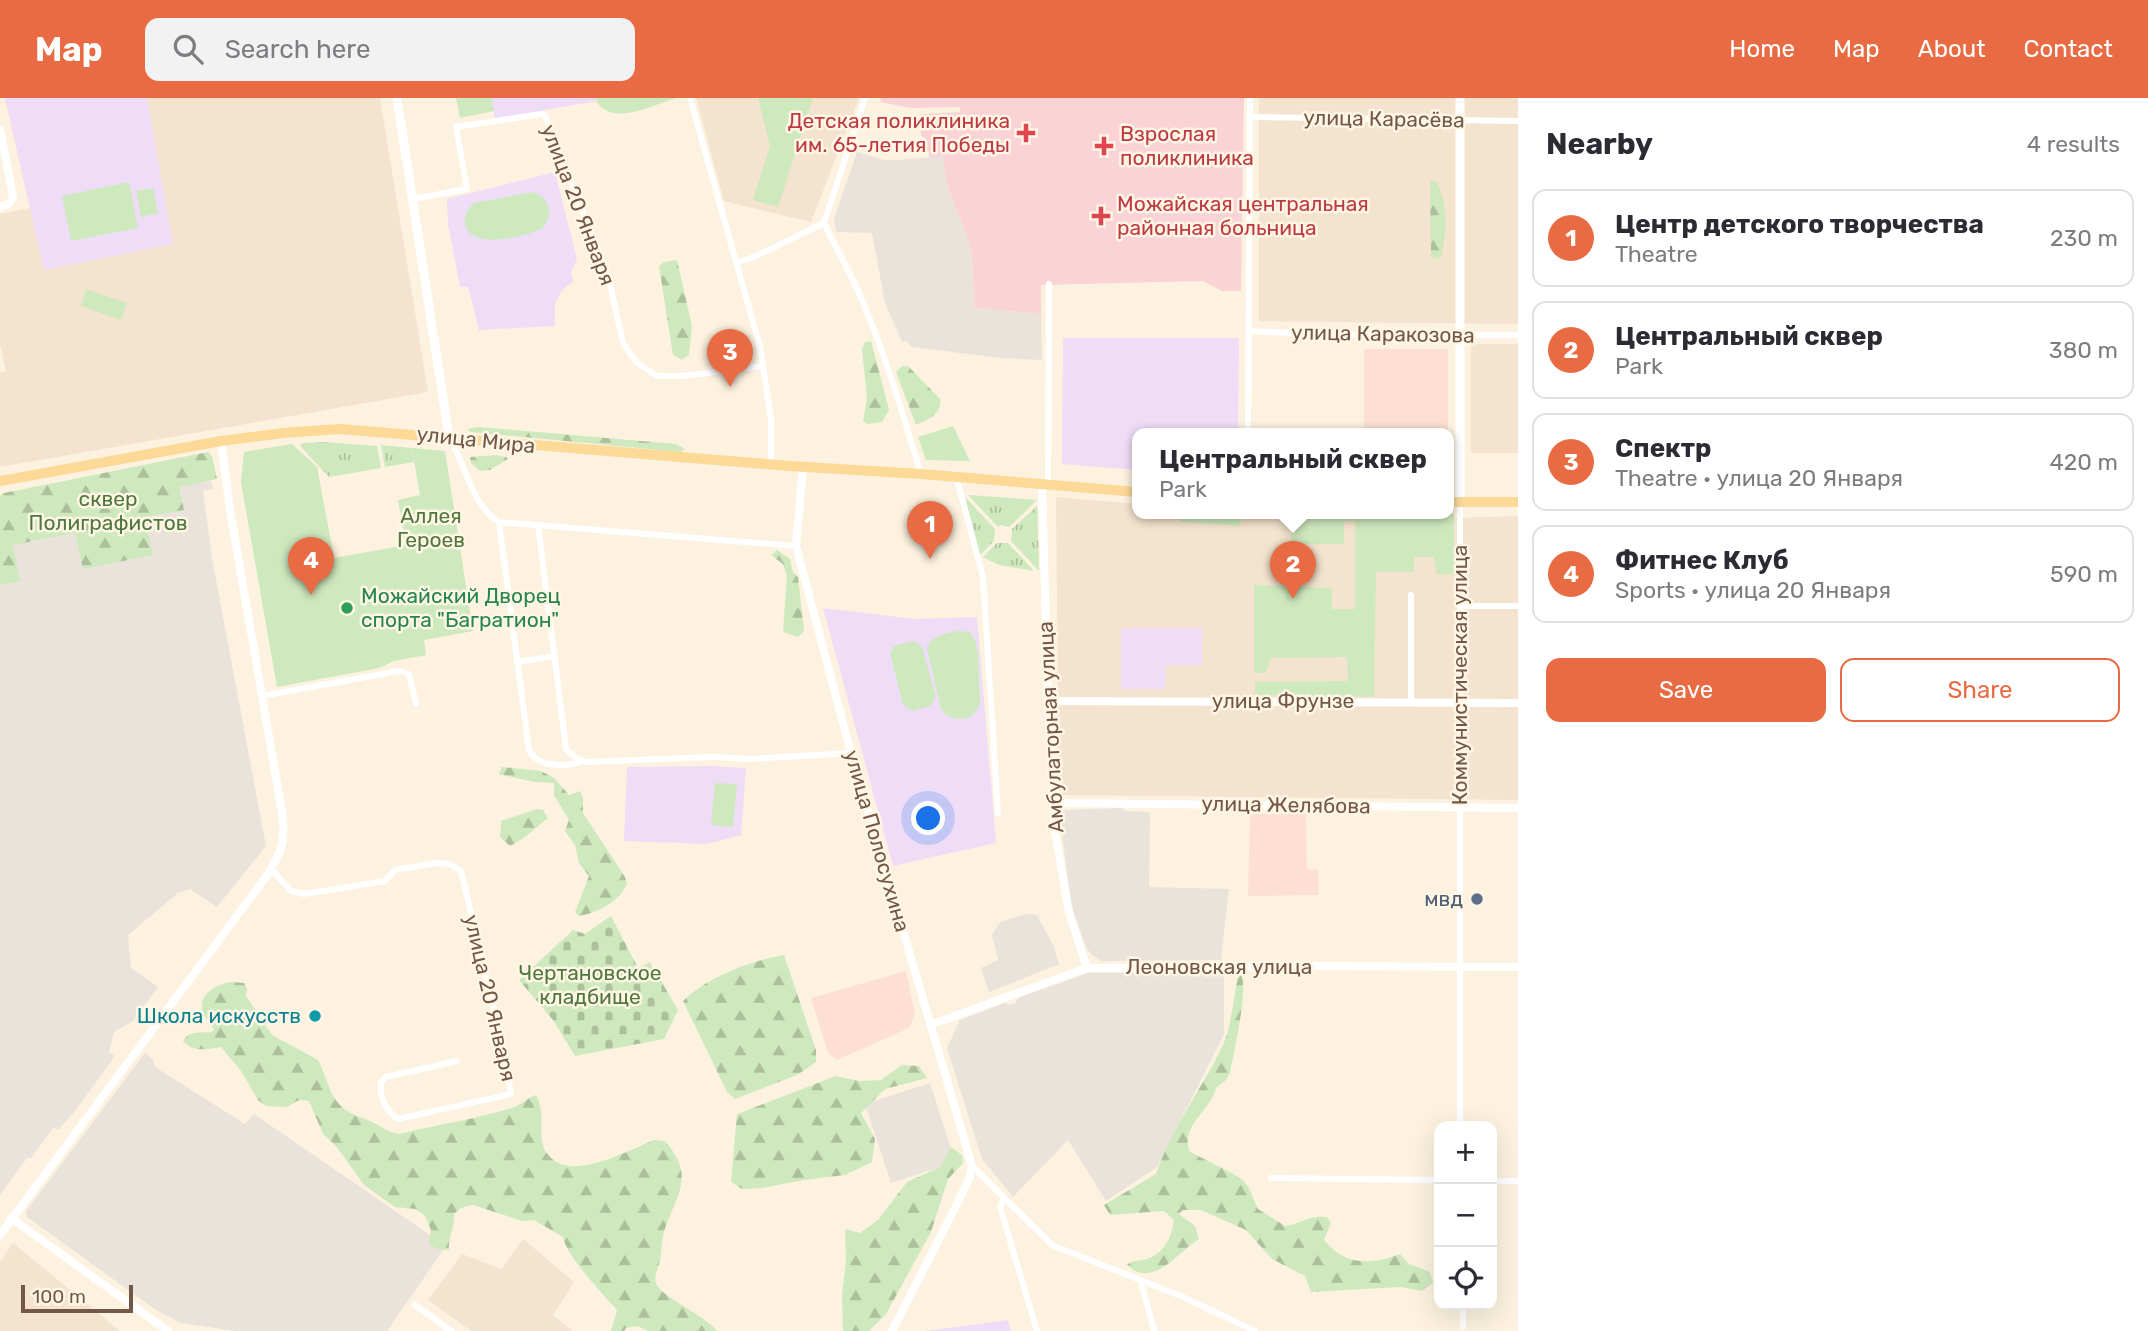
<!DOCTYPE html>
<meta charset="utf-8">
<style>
body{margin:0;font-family:Rubik,sans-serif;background:#f2f2f3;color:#2b2b33}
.controls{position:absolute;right:21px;bottom:21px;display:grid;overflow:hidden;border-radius:14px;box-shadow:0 7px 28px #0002}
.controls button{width:63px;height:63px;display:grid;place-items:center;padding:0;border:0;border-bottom:2px solid #e1e1e2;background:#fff;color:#2b2b33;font:35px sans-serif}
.scale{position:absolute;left:21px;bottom:18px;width:112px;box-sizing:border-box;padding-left:7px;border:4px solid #735847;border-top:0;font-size:19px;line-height:24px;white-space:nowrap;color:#735847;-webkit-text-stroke:5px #fff6e6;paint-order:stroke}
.you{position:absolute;left:929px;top:721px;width:24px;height:24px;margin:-18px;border:5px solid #fff;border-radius:50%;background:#1a73e8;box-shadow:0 0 0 10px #1a73e833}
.badge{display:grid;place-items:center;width:46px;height:46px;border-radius:50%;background:#e86b43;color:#fff;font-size:23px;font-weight:700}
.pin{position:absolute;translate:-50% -58px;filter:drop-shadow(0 2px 4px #0008)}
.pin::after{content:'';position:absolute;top:37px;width:24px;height:21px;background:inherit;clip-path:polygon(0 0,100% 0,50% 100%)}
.popup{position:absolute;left:1132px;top:330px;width:322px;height:91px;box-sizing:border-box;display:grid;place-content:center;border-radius:14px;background:#fff;filter:drop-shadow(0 2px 5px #0005);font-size:23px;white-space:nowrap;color:#7c7c81}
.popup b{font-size:26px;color:#2b2b33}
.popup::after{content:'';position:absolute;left:50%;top:100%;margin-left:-14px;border:14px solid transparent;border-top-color:#fff}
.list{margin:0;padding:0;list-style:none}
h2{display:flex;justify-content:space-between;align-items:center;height:91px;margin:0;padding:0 28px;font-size:30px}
h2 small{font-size:23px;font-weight:400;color:#7c7c81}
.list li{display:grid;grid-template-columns:46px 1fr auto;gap:21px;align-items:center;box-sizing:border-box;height:98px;margin:0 14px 14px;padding:0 14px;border:2px solid #e1e1e2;border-radius:14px}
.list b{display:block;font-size:26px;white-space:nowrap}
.list p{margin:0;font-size:23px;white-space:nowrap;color:#7c7c81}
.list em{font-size:23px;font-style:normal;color:#7c7c81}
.actions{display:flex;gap:14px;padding:21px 28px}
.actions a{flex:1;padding:16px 0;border:2px solid #e86b43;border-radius:14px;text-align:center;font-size:24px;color:#e86b43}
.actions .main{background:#e86b43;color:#fff}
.icon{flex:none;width:38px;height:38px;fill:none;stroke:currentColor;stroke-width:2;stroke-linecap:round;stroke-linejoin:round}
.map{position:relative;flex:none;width:1518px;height:1233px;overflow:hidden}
header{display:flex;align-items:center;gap:42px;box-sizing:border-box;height:98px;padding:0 35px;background:#e86b43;color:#fff}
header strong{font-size:33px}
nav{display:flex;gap:38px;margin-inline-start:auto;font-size:24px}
.search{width:490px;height:63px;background:#f2f2f3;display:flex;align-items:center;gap:18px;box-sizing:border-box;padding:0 24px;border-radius:14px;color:#7c7c81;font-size:26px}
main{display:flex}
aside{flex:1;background:#fff}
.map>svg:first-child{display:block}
.residential{fill:#f4e3ce}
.commercial{fill:#fde0d3}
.industrial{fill:#eae3db}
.education{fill:#efddf8}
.medical{fill:#fad3d6}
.grass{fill:url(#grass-tufts)}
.forest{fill:url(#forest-firs)}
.cemetery{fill:url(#cemetery-stones)}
.green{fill:#cfe9be}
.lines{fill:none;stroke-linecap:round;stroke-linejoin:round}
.minor{stroke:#fff;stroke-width:6}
.tertiary{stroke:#fff;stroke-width:8}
.secondary{stroke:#fff;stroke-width:9}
.primary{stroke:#fcd997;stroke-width:10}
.health-dot{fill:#e0444e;stroke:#fff6e6;stroke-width:2.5}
.leisure-dot{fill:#2e9e5b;stroke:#fff6e6;stroke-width:2.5}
.service-dot{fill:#5c6f8a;stroke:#fff6e6;stroke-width:2.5}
.culture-dot{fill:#0f9aa8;stroke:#fff6e6;stroke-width:2.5}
.labels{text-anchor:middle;stroke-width:5;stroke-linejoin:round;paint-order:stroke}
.street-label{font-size:21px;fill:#735847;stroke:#fff6e6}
.health-label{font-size:21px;fill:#be3a42;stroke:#fff6e6;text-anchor:start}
.park-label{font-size:21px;fill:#4f783f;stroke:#fff6e6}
.leisure-label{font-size:21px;fill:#27864d;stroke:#fff6e6;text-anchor:start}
.service-label{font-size:21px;fill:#4e5e75;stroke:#fff6e6;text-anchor:end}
.culture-label{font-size:21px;fill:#0d838f;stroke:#fff6e6;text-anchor:end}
</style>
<header>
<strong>Map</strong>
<div class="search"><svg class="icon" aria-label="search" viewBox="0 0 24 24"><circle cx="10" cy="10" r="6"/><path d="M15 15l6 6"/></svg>Search here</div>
<nav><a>Home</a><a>Map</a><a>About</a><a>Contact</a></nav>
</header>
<main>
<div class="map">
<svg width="1518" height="1233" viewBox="0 0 1518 1233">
<defs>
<pattern id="grass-tufts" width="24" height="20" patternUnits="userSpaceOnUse" patternTransform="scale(1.75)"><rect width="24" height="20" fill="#cfe9be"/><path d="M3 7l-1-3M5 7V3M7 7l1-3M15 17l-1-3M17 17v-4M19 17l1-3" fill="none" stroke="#acc09c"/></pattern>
<pattern id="forest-firs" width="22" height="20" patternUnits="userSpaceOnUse" patternTransform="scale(1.75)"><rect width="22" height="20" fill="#cfe9be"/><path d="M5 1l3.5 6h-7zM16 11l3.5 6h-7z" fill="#acc09c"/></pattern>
<pattern id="cemetery-stones" width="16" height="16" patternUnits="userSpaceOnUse" patternTransform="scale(1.75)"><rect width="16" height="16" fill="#cfe9be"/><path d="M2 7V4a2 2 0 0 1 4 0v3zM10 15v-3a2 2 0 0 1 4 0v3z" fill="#acc09c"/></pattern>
</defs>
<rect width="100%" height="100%" fill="#fcf2df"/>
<g class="residential">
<polygon points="5,0 380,0 428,294 0,369 0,274 6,273 0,246 0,116 30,110"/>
<polygon points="696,0 859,0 811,124 724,103"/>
<polygon points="1259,0 1518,0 1518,226 1259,223"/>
<rect x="1471" y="246" width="47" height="109"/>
<polygon points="1056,399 1137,406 1137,415 1454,416 1455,420 1518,418 1518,702 1059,697"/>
<polygon points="523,1141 574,1184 553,1217 573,1233 471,1233 428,1202 462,1156 501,1171"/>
<polygon points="13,1145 120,1233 0,1233 0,1164"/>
</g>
<g class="commercial">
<polygon points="1364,251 1448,251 1448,335 1390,335 1390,330 1364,330"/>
<polygon points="1250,716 1306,716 1307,771 1318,772 1319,797 1248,798"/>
<polygon points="906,873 915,916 909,930 837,962 828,955 811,900"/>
</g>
<g class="industrial">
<polygon points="857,54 884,62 898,62 943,58 947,86 971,151 975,210 1041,216 1042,262 1001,260 912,249 906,243 902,244 885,205 872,135 836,134 834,121"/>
<polygon points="211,383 213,391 203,393 212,460 266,748 217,809 190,791 178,795 128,837 131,870 158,889 133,923 114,934 109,954 115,958 76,1012 58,1032 54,1029 31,1060 27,1060 0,1097 0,407"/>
<polygon points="1123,710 1124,713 1150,714 1149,789 1229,791 1221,862 1102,863 1091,856 1086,849 1071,807 1060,720 1065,712"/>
<polygon points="1026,816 1037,817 1054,849 1059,866 989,894 981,870 998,862 992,837 1000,824"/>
<polygon points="1224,874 1224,936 1157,1069 1106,1103 1068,1042 1013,1099 982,1061 947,950 960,922 1005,905 1010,907 1015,905 1018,900 1088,875"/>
<polygon points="145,955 153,961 155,969 245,1026 254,1016 446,1148 387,1233 236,1233 181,1225 156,1212 27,1119 26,1113"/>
<polygon points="930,985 955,1064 891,1085 865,1006"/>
</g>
<g class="education">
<polygon points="5,0 147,0 173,146 44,172"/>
<polygon points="491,0 595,0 596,3 495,21"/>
<polygon points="555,74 577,161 571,174 573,184 562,192 555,205 555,228 479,232 468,189 460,189 448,126 447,101"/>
<polygon points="1063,240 1239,240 1238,335 1137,335 1137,372 1062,366"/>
<polygon points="823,510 914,521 977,519 996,745 893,768"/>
<polygon points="1121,530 1202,530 1202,567 1166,567 1165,591 1121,591"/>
<polygon points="712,668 746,670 741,737 707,746 624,743 627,669"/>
<polygon points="1008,1222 1011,1233 925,1233"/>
</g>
<polygon class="medical" points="881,0 1244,0 1241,193 1222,193 1203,183 1041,187 1041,216 975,210 971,151 947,86 943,59 929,59 929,53 926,53 925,40 921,38 920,16 960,14 960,9 911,10 880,4"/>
<g class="grass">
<polygon points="324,344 377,348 381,370 329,379 300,348 302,345"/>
<polygon points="381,347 412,350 414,364 385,369"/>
<polygon points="968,397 1037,402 1009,429 1001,427 998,429"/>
<polygon points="965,399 995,431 994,443 980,457"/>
<polygon points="1037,408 1039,472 1039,473 1011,443 1012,431"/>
<polygon points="997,445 1008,445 1034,473 999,467 983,459"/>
</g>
<g class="forest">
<path d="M1430,83L1437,84C1448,107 1447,135 1441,159L1434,161L1431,159Z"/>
<polygon points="677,162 692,228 689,257 682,262 673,257 659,168 664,164"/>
<polygon points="871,243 889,312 882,324 868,326 863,323 867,300 862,251 865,244"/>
<path d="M902,268H908L940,301C943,316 927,322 916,327L896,274Z"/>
<polygon points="479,329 676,346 685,351 681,354 470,334 467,331"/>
<polygon points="208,354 212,358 217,381 179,389 184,412 145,419 153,457 83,471 75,435 13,447 20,483 0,487 0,398 4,395"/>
<polygon points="495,357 506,359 508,361 490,372 480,373 471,365 470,359"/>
<polygon points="777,452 790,461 793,474 798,479 804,533 798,539 783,534 787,478 783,466 771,457"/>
<path d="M502,669L541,673L554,680L569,697L580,693L583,700V715L625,779L627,786C619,804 597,815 579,818L575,814L589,778L579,765L575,747L565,733L569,722L554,697V685L534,684L499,676Z"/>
<polygon points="537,711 543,712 548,720 524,740 510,748 500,739 501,723"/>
<path d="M784,857L816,952V964L797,977L735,1001L727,994L683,903C707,879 750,863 784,857Z"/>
<path d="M1241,877C1249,890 1233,957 1230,975L1226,982L1216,990C1211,1013 1179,1028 1190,1054L1232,1075L1243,1082L1249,1090L1258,1111L1285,1128C1302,1125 1309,1117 1327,1119L1331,1125L1324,1142C1345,1168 1371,1167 1400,1156L1409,1166L1430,1174L1433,1185L1422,1193L1401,1189L1311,1194L1305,1178L1272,1161L1246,1132L1201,1112H1183L1179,1116L1195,1128L1199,1141C1179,1153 1153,1192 1127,1167C1133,1162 1136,1163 1143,1162C1164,1157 1171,1141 1174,1122L1164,1113L1110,1117L1104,1107L1156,1076C1172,1029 1202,991 1223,947C1232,927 1233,900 1238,879Z"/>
<path d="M232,884L244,885L247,890L246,898L272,937L318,962C329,983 329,1005 353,1016C360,1020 368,1021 374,1025C384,1030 388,1034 399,1036C437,1027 475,1021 512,1010C521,1007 527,1000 536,997C547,1016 536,1037 546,1054C564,1083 612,1060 636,1050C641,1048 649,1043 655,1042C656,1042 665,1043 666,1044C696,1080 676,1096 664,1134C661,1145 662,1155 659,1166C657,1174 653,1179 657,1187C662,1199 703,1216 717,1233H648L638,1228L626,1230L624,1233H611L617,1212C603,1196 566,1158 563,1139L534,1122L522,1123L473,1107L461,1110L454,1116C455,1130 448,1138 449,1152L437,1151L429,1146L431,1132L425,1118L416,1111L395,1109L364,1087L336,1048L323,1036L309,1003L299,1002L287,1009L266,1008L258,1002L241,973L221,949C207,951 193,955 183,943C189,932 202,935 212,934L214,931C210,925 203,917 202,911C199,895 220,885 232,884Z"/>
<polygon points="902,967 919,968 927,980 885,991 861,1015 875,1041 872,1064 845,1077 803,1082 763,1090 742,1091 731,1084 737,1016 836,978 860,983 881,982"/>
<polygon points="951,1049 962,1057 963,1065 948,1081 931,1134 886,1216 869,1233 843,1233 842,1197 846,1163 845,1131 860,1135 878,1122 907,1084 940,1069"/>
</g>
<polygon class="cemetery" points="611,818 638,870 650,864 678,912 664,941 575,958 553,922 519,882 573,832 585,836"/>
<g class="green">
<polygon points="456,0 491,0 494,13 460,20"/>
<path d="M595,0H676C653,7 608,31 595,0Z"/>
<polygon points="758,0 813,0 778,109 753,102 770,48"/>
<polygon points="129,84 138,130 71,143 62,98"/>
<polygon points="153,90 158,115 141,119 136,93"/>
<path d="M532,94C551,100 555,118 541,131C524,139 469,153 465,125C464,117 468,111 474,105Z"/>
<polygon points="86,191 127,205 121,222 81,208"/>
<polygon points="953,328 970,363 926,362 918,339"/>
<polygon points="292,346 317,369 334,460 406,447 398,402 420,397 412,350 445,353 473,533 424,542 426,557 394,563 379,570 277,589 241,384 244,354"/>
<polygon points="1181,415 1241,415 1240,428 1181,424"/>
<polygon points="1291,416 1454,416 1454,476 1437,476 1434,459 1414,459 1414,474 1376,474 1374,599 1255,597 1255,584 1348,583 1347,559 1271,560 1265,575 1254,575 1254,487 1332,490 1332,511 1355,511 1355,423 1344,423 1344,446 1291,446"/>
<path d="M958,533L970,534L975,542L978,554L980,606C974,624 952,626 941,611L927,551C931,537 944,536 958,533Z"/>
<polygon points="914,543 922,549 936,599 930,608 912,613 903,607 890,555 894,548"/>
<polygon points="715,685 737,686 733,729 711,727"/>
</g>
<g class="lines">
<g class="minor">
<polyline points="690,0 760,249 771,321 771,367"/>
<path d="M865,0L824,125C836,150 851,176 862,202C886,258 903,317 921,376"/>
<polyline points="1249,19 1518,23"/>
<polyline points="413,101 467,91 456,29 542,16 545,18 608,177 623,245 636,264 657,278 682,278 763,268"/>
<polyline points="736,165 754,159 824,125"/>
<polyline points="1249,233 1342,237 1518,237"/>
<polyline points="1248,335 1250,0"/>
<path d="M450,341C466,367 471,407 499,424L796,448"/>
<polyline points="956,378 983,479 998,715"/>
<polyline points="1048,385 1049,186"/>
<polyline points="1460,404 1460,1028"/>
<path d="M499,424L529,652C537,669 566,670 581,663"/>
<polyline points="538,427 566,651 575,659 585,664 712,659 751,661 851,655"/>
<polyline points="1460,508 1518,508"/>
<polyline points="518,564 554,558"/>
<polyline points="262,598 399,573 409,576 416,606"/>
<polyline points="1411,604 1411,497"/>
<path d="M271,771L291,793L304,796L385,783L395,772L435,765L450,766L461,773L504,954L511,996L398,1021C386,1013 379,999 381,984L386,979L457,963"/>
<polyline points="972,1068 1052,1147 1183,1199 1255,1233"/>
<polyline points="1271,1080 1439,1082"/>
<polyline points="1492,1083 1518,1083"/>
<polyline points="1004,1101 1000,1109 1037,1233"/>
<polyline points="1141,1183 1154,1233"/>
<polyline points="415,1207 451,1233"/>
<polyline points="1463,1207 1463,1229"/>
</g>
<g class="tertiary">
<polyline points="0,32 13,98 10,105 0,109"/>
<polyline points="803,369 796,448 851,655 972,1068 970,1079 955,1110 892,1233"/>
<polyline points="1042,385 1048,603 1055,734 1069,814 1087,870"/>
<polyline points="1048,603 1518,605"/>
<polyline points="1053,705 1518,710"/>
<polyline points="930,927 1087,870 1285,868 1518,869"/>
<polyline points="11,1120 168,1233"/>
<path d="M0,1137L268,776C281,754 285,746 283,720L230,412L221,343"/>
</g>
<g class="secondary">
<polyline points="397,0 449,339"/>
<polyline points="1460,404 1460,0"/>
</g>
<g class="primary">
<polyline points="0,383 221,343 283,335 340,331 790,368 921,376 1137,394"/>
<polyline points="1449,404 1518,404"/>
</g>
</g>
<g class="health-dot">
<path d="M1022.5 24.5h7v7h7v7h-7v7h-7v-7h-7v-7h7z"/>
<path d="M1100.5 37.5h7v7h7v7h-7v7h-7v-7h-7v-7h7z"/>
<path d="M1097.5 107.5h7v7h7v7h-7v7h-7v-7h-7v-7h7z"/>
</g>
<circle class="leisure-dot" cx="347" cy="510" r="7"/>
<circle class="service-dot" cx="1477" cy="801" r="7"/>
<circle class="culture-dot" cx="315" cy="918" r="7"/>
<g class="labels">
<g class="street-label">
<text transform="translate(1384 21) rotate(1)" y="7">улица Карасёва</text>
<text transform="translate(578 107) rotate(69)" y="7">улица 20 Января</text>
<text transform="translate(1383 236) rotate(1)" y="7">улица Каракозова</text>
<text transform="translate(476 342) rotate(6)" y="7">улица Мира</text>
<text transform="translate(1460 577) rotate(-90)" y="7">Коммунистическая улица</text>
<text x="1283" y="610">улица Фрунзе</text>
<text transform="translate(1051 629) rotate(-93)" y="7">Амбулаторная улица</text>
<text transform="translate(1286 707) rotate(1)" y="7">улица Желябова</text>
<text transform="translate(877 743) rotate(74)" y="7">улица Полосухина</text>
<text x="1219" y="876">Леоновская улица</text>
<text transform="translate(490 900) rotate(77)" y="7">улица 20 Января</text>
</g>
<g class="health-label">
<text x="1010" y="30" text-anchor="end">Детская поликлиника<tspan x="1010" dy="24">им. 65-летия Победы</tspan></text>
<text x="1120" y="43">Взрослая<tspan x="1120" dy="24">поликлиника</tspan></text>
<text x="1117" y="113">Можайская центральная<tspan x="1117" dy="24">районная больница</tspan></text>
</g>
<g class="park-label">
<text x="108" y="408">сквер<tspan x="108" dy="24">Полиграфистов</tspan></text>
<text x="431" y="425">Аллея<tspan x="431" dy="24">Героев</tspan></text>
<text x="590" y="882">Чертановское<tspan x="590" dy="24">кладбище</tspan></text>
</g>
<g class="leisure-label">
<text x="361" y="505">Можайский Дворец<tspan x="361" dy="24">спорта "Багратион"</tspan></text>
</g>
<g class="service-label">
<text x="1463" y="808">мвд</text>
</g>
<g class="culture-label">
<text x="301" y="925">Школа искусств</text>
</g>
</g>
</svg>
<div class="controls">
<button>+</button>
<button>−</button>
<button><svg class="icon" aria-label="locate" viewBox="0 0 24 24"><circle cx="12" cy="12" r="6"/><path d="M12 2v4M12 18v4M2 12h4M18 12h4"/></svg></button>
</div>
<div class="scale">100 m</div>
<div class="you"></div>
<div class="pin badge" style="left:930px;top:461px">1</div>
<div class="pin badge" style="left:1293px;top:501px">2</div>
<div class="popup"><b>Центральный сквер</b>Park</div>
<div class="pin badge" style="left:730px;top:289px">3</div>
<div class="pin badge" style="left:311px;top:497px">4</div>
</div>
<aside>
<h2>Nearby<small>4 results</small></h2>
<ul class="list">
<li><span class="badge">1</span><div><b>Центр детского творчества</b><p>Theatre</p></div><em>230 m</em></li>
<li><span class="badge">2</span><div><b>Центральный сквер</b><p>Park</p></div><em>380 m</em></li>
<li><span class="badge">3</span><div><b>Спектр</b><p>Theatre · улица 20 Января</p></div><em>420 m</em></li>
<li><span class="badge">4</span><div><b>Фитнес Клуб</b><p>Sports · улица 20 Января</p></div><em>590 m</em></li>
</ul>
<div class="actions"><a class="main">Save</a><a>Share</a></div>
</aside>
</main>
